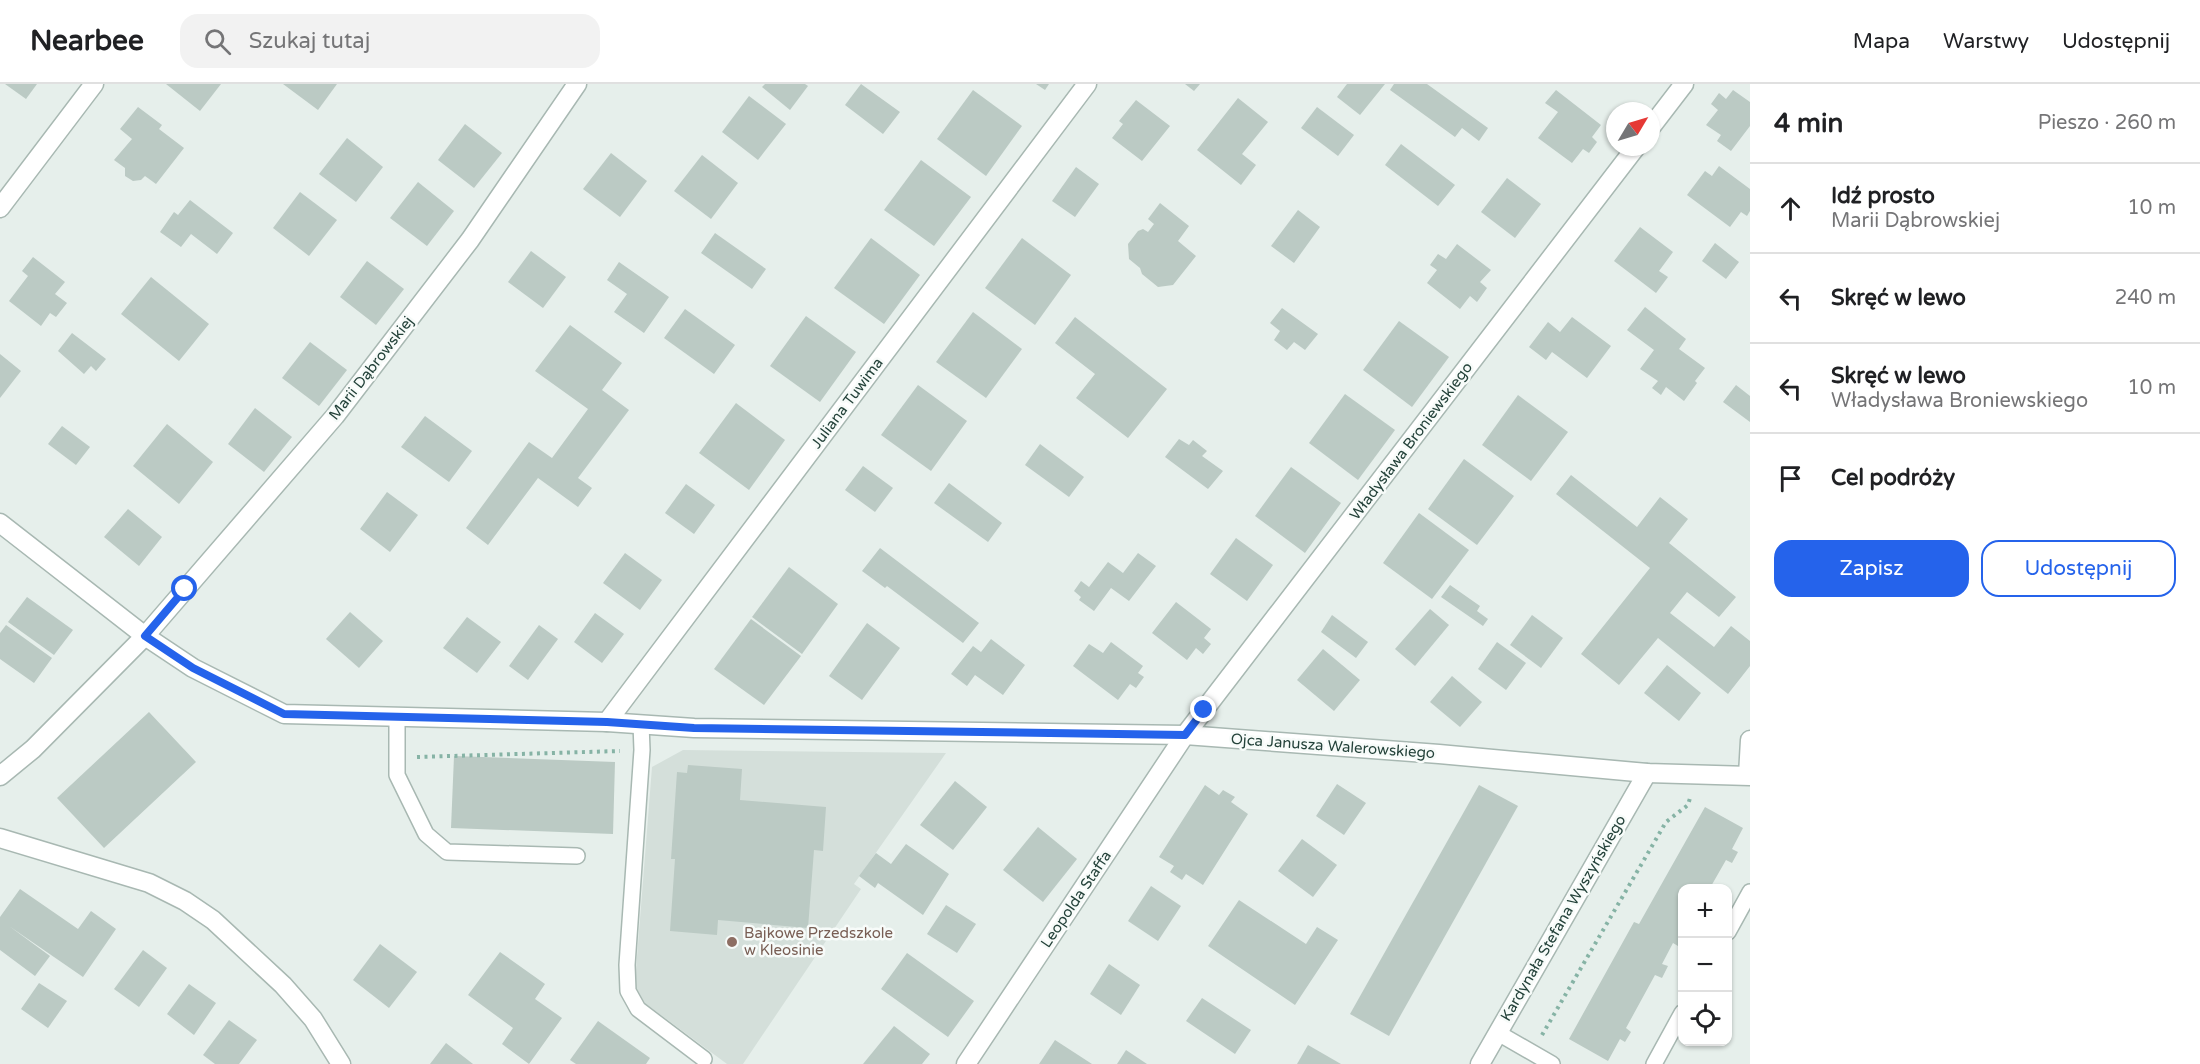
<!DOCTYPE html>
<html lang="pl">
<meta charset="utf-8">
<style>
body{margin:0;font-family:"Varela Round",sans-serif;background:#f2f2f2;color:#202124}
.controls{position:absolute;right:18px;bottom:18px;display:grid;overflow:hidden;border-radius:12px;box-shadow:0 2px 4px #0004}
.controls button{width:54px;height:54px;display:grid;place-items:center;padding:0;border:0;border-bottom:2px solid #e0e0e0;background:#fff;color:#202124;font:30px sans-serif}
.compass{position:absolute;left:1606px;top:18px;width:54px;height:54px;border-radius:50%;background:#fff;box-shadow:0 2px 4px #0004;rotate:52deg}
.stop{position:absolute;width:18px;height:18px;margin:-14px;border:4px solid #2563eb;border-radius:50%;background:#fff}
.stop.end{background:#2563eb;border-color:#fff;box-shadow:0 2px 6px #0008}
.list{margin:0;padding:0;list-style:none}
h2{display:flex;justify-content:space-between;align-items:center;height:78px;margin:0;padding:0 24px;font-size:26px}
h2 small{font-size:20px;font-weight:400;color:#757577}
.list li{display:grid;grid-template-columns:39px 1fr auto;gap:18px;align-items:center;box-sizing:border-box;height:90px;padding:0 24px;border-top:2px solid #e0e0e0}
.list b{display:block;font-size:22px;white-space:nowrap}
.list p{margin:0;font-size:20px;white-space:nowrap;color:#757577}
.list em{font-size:20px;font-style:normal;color:#757577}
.actions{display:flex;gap:12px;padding:18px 24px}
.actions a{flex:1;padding:14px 0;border:2px solid #2563eb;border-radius:18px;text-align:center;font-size:21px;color:#2563eb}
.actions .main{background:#2563eb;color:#fff}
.icon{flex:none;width:33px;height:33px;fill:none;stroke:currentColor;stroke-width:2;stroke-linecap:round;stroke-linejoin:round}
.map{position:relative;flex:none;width:1750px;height:980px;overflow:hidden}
header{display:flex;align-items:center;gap:36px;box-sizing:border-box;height:84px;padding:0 30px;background:#fff;border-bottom:2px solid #e0e0e0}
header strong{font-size:28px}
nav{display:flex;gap:33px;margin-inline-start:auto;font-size:21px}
.search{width:420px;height:54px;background:#f2f2f2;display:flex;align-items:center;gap:15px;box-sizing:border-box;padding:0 21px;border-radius:18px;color:#757577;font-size:22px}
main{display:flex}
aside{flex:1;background:#fff}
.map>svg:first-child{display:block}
.built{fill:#d4dfda}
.building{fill:#bbcac4}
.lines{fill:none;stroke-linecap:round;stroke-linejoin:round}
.service-casing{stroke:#a8b8b2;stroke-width:18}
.minor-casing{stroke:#a8b8b2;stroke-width:21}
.tertiary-casing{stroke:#a8b8b2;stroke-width:21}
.path{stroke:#86b3a5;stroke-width:4;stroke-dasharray:3 4.5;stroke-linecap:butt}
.service{stroke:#fff;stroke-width:15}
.minor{stroke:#fff;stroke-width:18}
.tertiary{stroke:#fff;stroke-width:18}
.route{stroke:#2563eb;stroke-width:8}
.education-dot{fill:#8d6e63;stroke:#f7fbf9;stroke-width:2}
.labels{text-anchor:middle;stroke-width:5;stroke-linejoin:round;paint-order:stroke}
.street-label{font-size:15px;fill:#24423a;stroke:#f7fbf9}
.education-label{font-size:15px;fill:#785e54;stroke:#f7fbf9;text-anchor:start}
</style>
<header>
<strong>Nearbee</strong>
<div class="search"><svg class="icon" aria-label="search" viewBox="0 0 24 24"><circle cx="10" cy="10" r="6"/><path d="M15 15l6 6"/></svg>Szukaj tutaj</div>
<nav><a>Mapa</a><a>Warstwy</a><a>Udostępnij</a></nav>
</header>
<main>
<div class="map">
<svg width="1750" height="980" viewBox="0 0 1750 980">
<rect width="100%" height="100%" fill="#e6efeb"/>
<polygon class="built" points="683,666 946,669 854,800 861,805 743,980 727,980 634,911 652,683"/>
<g class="building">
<polygon points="5,0 37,0 26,15"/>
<polygon points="166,0 221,0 200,27"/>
<polygon points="283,0 337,0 318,26"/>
<polygon points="765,0 805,0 808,2 790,26 762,3"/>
<polygon points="861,0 900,28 883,50 845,21"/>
<polygon points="1036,0 1049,0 1045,6"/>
<polygon points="1185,0 1200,0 1194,7"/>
<polygon points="1347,0 1385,0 1360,31 1337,13"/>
<polygon points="1394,0 1427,0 1488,44 1479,57 1462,44 1455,53 1390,6"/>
<polygon points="973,6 1022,42 986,92 937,55"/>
<polygon points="1556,6 1601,41 1592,53 1597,58 1589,69 1583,65 1572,79 1538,54 1558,28 1545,19"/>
<polygon points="1733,6 1750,18 1750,42 1731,67 1717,57 1721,51 1706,41 1718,26 1711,20 1719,9 1726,15"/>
<polygon points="749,12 786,40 758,76 722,48"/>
<polygon points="1238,14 1268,38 1242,70 1256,81 1241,101 1197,66"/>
<polygon points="1136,16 1170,42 1142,77 1112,54 1123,40 1119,37"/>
<polygon points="138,23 162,41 159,45 184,64 156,100 145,92 141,96 133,97 125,92 125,84 114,76 132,55 120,45"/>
<polygon points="1317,23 1354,51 1338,72 1301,44"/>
<polygon points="465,40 502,69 474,104 438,76"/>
<polygon points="347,54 383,83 356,118 319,90"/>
<polygon points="1401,60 1455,101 1438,122 1385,81"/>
<polygon points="611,69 647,97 620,133 583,105"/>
<polygon points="702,71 738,99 711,135 674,107"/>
<polygon points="921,76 971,113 934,162 884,126"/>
<polygon points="1719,82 1750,105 1750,127 1747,132 1741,128 1730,143 1687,111 1705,87 1712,92"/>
<polygon points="1076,83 1099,100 1075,133 1052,117"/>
<polygon points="1507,94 1541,120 1515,154 1481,128"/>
<polygon points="418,98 454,127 427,162 390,134"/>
<polygon points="300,108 337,136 309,172 273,144"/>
<polygon points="190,116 233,149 217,170 191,150 181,163 160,148 174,128 178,131"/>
<polygon points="1160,119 1189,142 1178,157 1196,172 1173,201 1158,203 1142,190 1140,184 1129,175 1128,160 1138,147 1143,145 1148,148 1154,140 1148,135"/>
<polygon points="1298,126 1320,143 1294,179 1271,162"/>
<polygon points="1640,143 1673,168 1659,187 1668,193 1656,209 1614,177"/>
<polygon points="715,149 766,185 752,205 701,169"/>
<polygon points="871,154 920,191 884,240 834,204"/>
<polygon points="1022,154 1071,191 1035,241 985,204"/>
<polygon points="1715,159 1739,178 1726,195 1702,177"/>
<polygon points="1457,160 1491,186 1480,198 1487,204 1477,218 1470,212 1460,225 1427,199 1437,186 1430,181 1438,170 1446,175"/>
<polygon points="531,167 566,193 543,224 508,198"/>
<polygon points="33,173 65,198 55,210 67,219 56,233 50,229 41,242 9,217 28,192 22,187"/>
<polygon points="367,177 404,205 376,241 340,213"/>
<polygon points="619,178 669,213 644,249 614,228 627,210 607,196"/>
<polygon points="151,193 209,240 179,277 121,230"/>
<polygon points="1645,223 1686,255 1679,265 1705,284 1695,297 1697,299 1684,317 1666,303 1661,311 1652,304 1658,297 1640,285 1654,266 1627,246"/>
<polygon points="1282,224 1318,250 1305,266 1294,258 1287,266 1274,256 1280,247 1270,239"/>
<polygon points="685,225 735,261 714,290 664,254"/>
<polygon points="973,228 1022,265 986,314 936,278"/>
<polygon points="806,232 856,268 820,318 770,282"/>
<polygon points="1075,233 1167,305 1128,354 1076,314 1095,290 1055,259"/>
<polygon points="1572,233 1611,262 1587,294 1552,268 1546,276 1529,263 1548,238 1560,248"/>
<polygon points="1399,237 1449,273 1412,323 1363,286"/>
<polygon points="570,241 622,279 602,306 629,326 578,394 592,404 578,423 538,394 488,461 466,444 529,358 552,374 588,325 535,287"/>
<polygon points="72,249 106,275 96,287 91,282 84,290 58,267"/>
<polygon points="310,258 347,286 319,322 282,294"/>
<polygon points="0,270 21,287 0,314"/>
<polygon points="918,301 967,337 931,387 881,351"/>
<polygon points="1736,301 1750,312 1750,338 1723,318"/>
<polygon points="1345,310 1395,346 1358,396 1309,359"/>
<polygon points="1518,311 1568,348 1531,397 1482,361"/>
<polygon points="736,319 785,356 749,406 699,369"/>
<polygon points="255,324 292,353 264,388 228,360"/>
<polygon points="425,332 472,367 449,398 401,363"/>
<polygon points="167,340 213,378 179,420 133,382"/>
<polygon points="62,342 90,363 76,381 48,360"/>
<polygon points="1179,355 1189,361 1193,356 1207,367 1202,372 1223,387 1208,405 1165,373"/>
<polygon points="1040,360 1084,393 1069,413 1025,381"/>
<polygon points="1464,375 1514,412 1477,461 1428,425"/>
<polygon points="863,382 893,404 875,428 845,406"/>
<polygon points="1291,383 1341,419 1305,469 1255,432"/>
<polygon points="1571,391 1637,443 1660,413 1688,435 1669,459 1736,513 1719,533 1687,508 1670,529 1714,563 1731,542 1750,557 1750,582 1728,610 1658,554 1619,601 1581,570 1650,484 1556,410"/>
<polygon points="949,399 1002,439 988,458 934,419"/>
<polygon points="686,400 715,421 694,450 665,429"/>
<polygon points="387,408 418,431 390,468 360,445"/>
<polygon points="128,425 162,453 139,482 104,453"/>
<polygon points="1419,429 1469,466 1432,515 1383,479"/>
<polygon points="1236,454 1273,481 1247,517 1210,490"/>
<polygon points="880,464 979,539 963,559 887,502 885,504 862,487"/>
<polygon points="625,469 662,496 640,526 603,499"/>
<polygon points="1138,469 1156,482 1129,517 1111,504 1094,527 1079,516 1081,513 1074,507 1081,497 1089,503 1108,478 1123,489"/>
<polygon points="789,483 838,520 802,570 752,533"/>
<polygon points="1450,501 1480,522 1477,527 1488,535 1483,542 1441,513"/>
<polygon points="27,513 73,546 54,571 8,538"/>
<polygon points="1176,518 1211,545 1204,554 1211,560 1203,570 1196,564 1187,576 1152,549"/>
<polygon points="1430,525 1449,541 1415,582 1395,565"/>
<polygon points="350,528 383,557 359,584 326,555"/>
<polygon points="595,529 624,550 602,579 574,558"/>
<polygon points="1332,531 1368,558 1356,574 1321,548"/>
<polygon points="1532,531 1563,554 1541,584 1510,561"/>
<polygon points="467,533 501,558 477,589 443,564"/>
<polygon points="751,535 801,572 764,621 714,585"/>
<polygon points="867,539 900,564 862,616 829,592"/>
<polygon points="6,541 52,574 34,599 0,575 0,549"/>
<polygon points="539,541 558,555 528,596 509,582"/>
<polygon points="991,555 1025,581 1003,611 975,591 967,602 951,590 973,562 981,568"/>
<polygon points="1111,558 1143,582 1138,589 1144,593 1136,604 1130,600 1118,616 1073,582 1089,560 1103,569"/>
<polygon points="1497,558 1526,579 1506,606 1478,585"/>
<polygon points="1323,565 1360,596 1334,627 1297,596"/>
<polygon points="1667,581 1701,609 1679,637 1644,609"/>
<polygon points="1452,592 1482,618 1460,643 1430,618"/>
<polygon points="149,628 196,678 104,764 57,714"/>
<polygon points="454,672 615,678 613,750 451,744"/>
<polygon points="688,681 742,685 740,716 826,723 823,767 814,766 808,844 718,836 717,851 670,847 675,775 671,775 677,688 687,689"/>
<polygon points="955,697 987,723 953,766 920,741"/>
<polygon points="1337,700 1366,719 1344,751 1316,732"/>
<polygon points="1205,701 1219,711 1223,706 1235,713 1231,718 1248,730 1203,801 1186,790 1182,796 1170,788 1174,782 1159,773"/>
<polygon points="1479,701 1518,722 1389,952 1350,930"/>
<polygon points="1705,723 1743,744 1732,765 1738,768 1732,779 1726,776 1710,804 1682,804 1682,854 1678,862 1673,859 1662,880 1668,882 1662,894 1655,891 1626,944 1631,948 1625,958 1620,955 1608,977 1569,955 1634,838 1639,840"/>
<polygon points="1038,743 1077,775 1043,818 1003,786"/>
<polygon points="1302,755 1337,781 1313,813 1278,787"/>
<polygon points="906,760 949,790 923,831 878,799 875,804 859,792 876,769 891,780"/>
<polygon points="1151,802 1181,822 1158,857 1128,837"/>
<polygon points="20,805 78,845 91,827 116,845 83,893 9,842 50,872 35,892 0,866 0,833"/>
<polygon points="1239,816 1306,860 1317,843 1338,856 1295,921 1208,862"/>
<polygon points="946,821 976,840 957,869 927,850"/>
<polygon points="380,860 417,888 389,924 353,896"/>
<polygon points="143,866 167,884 139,923 114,905"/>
<polygon points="500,868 545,900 535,915 562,934 529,980 502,960 513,944 468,911"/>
<polygon points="907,869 974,917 948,953 881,905"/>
<polygon points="1109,880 1140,901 1121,931 1090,910"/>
<polygon points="39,899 67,917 48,944 21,925"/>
<polygon points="189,900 216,919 194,951 167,930"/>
<polygon points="1202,914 1251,946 1235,970 1186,937"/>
<polygon points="229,936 257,956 239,980 215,980 203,971"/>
<polygon points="598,937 650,974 646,980 576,980 570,976"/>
<polygon points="894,942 930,970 922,980 863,980"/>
<polygon points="1055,956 1092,980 1039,980"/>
<polygon points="446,959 473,980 430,980"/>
<polygon points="1308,961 1341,980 1297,980"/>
<polygon points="1126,966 1147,980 1117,980"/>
</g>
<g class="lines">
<g class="service-casing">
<g id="service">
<polyline points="397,633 397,691 426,750 447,768 577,772"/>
<polyline points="641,640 642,666 627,881 628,907 638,925 704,975"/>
<polyline points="1728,848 1750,808"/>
<polyline points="1498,949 1552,980"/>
<polyline points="1654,980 1682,929"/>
</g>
</g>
<g class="minor-casing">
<g id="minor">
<polyline points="1651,43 1684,0"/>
<polyline points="0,124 94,0"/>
<polyline points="0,439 145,552 335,332 470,156 577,0"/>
<polyline points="607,638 694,644 1185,651 1439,670 1647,689 1750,692"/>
<polyline points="1748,691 1750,656"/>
<polyline points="0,754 149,799 185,817 213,836 283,901 313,935 341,980"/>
<polyline points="966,980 1185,651 1636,63"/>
<polyline points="1480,980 1647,689"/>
</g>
</g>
<g class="tertiary-casing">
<polyline id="tertiary" points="0,692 33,665 145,552 193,584 284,630 607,638 1087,0"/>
</g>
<g class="path">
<polyline points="417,673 620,667"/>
<polyline points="1542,951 1666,738 1688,721 1690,714"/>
</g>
<use href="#service" class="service"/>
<use href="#minor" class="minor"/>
<use href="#tertiary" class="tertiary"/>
</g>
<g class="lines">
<polyline class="route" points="185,505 145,552 193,584 284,630 607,638 694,644 1185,651 1204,626"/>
</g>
<circle class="education-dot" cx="732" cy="858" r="6"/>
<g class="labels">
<g class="street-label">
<text transform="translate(371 284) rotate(-52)" y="5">Marii Dąbrowskiej</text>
<text transform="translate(847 319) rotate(-53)" y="5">Juliana Tuwima</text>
<text transform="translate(1411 357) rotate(-53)" y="5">Władysława Broniewskiego</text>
<text transform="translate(1333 662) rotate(4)" y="5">Ojca Janusza Walerowskiego</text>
<text transform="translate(1076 815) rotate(-56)" y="5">Leopolda Staffa</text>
<text transform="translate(1563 834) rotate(-60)" y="5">Kardynała Stefana Wyszyńskiego</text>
</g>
<g class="education-label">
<text x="744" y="854">Bajkowe Przedszkole<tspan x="744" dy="17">w Kleosinie</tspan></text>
</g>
</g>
</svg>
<div class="controls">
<button>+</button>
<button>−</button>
<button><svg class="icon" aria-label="locate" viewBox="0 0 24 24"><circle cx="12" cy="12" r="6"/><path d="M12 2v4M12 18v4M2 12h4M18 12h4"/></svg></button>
</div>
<svg class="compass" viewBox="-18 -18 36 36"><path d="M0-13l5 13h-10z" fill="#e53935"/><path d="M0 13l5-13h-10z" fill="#757577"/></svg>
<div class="stop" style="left:185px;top:505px"></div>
<div class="stop end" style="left:1204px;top:626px"></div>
</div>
<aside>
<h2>4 min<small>Pieszo · 260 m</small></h2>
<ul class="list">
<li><svg class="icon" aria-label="ahead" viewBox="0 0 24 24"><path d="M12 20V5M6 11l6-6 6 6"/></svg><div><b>Idź prosto</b><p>Marii Dąbrowskiej</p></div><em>10 m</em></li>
<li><svg class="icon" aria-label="left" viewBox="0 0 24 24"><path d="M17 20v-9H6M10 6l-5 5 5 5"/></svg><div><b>Skręć w lewo</b></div><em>240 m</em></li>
<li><svg class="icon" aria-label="left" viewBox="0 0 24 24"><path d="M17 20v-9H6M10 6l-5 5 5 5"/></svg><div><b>Skręć w lewo</b><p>Władysława Broniewskiego</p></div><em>10 m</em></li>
<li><svg class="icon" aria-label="arrive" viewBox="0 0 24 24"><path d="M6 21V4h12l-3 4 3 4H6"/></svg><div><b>Cel podróży</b></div></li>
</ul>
<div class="actions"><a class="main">Zapisz</a><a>Udostępnij</a></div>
</aside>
</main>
